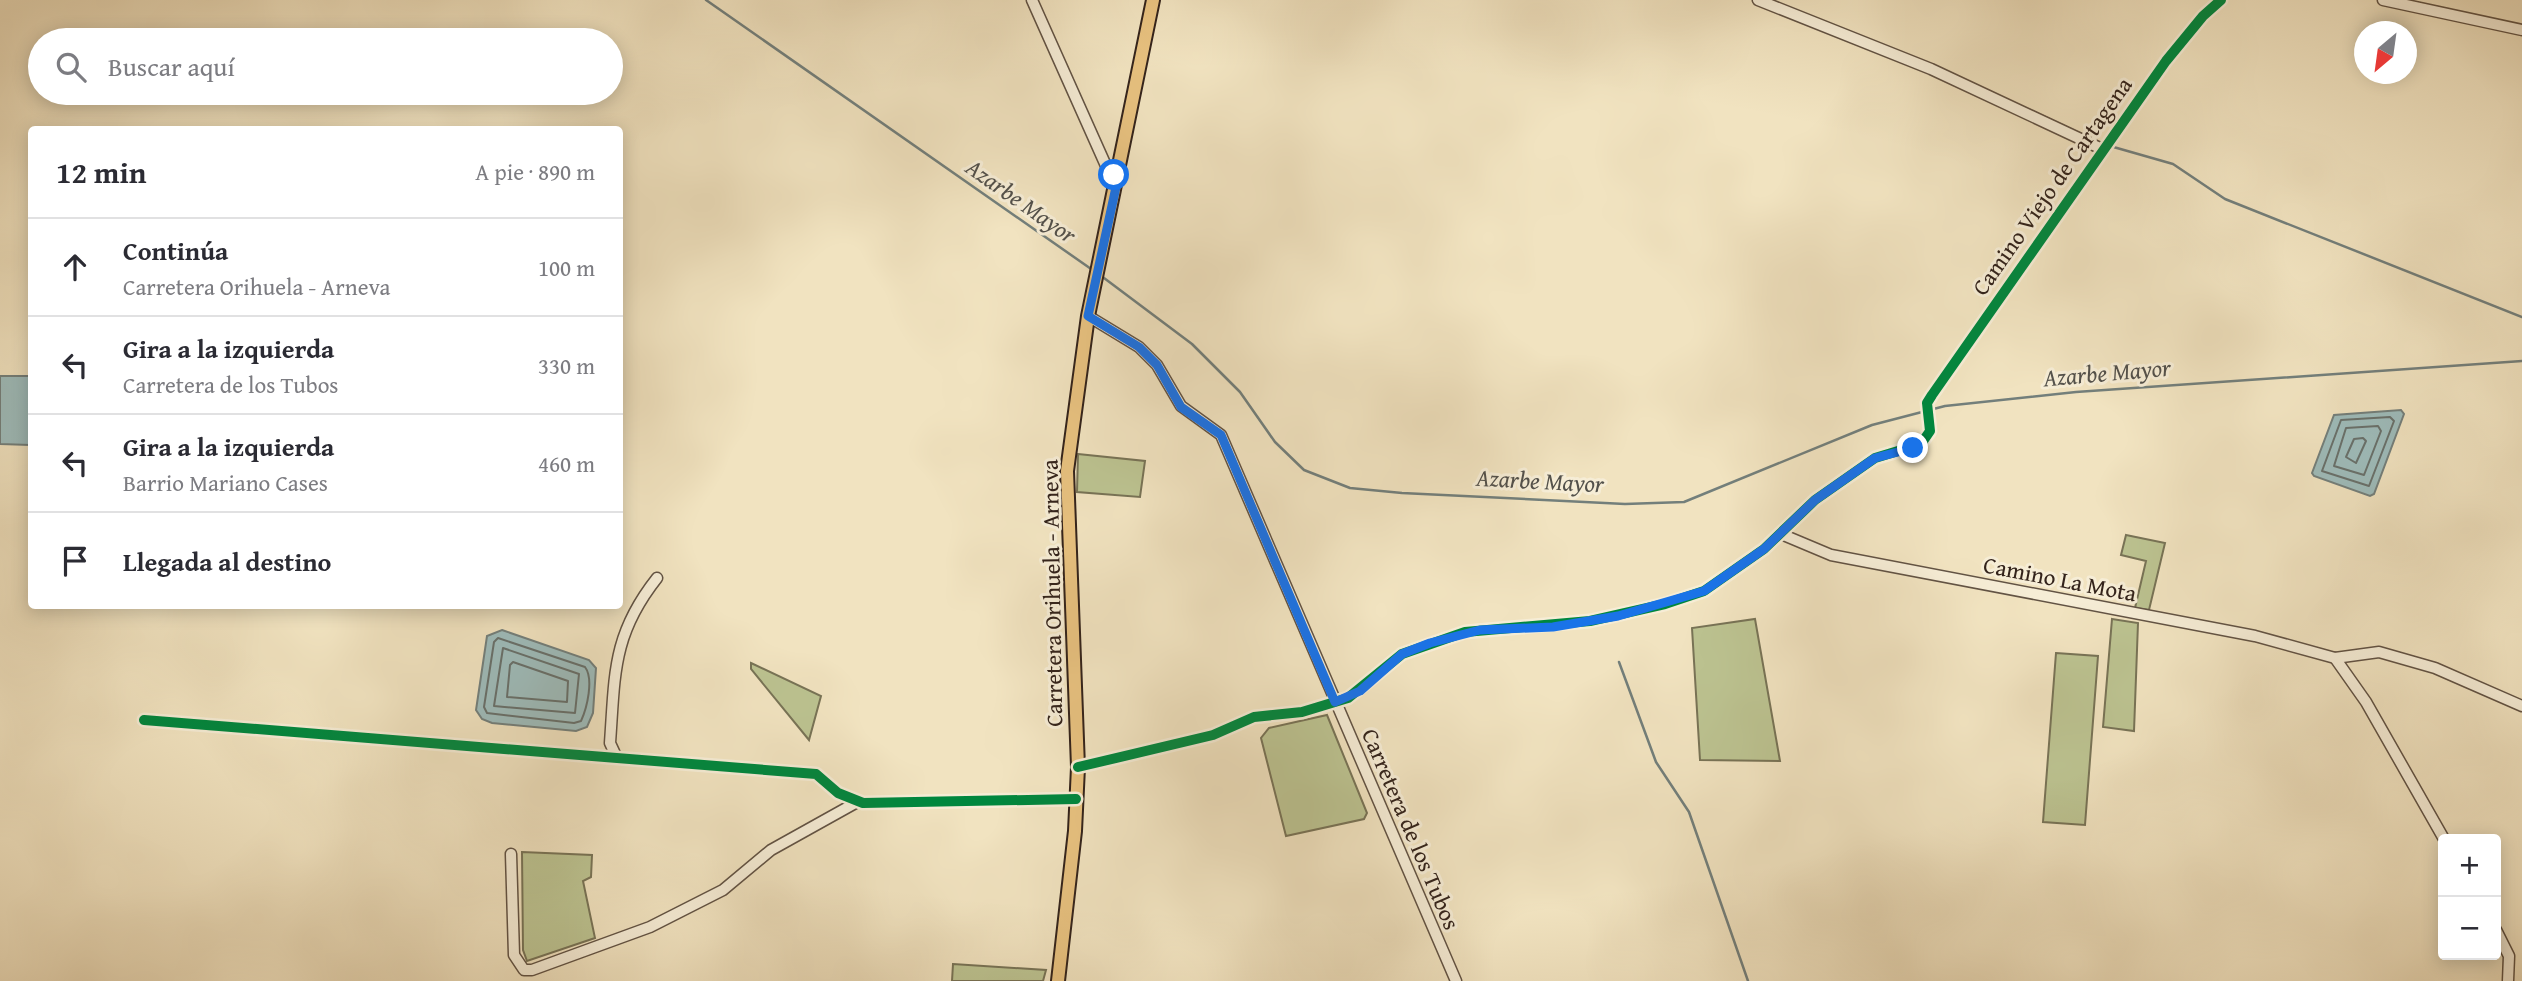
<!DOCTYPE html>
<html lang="es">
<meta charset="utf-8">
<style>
body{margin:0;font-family:"Gentium Book Plus",serif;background:#f2f2f3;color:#2b2b33}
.controls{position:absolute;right:21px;bottom:21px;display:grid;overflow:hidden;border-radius:7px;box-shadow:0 4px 18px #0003}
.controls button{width:63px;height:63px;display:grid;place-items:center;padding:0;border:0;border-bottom:2px solid #e1e1e2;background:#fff;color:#2b2b33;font:35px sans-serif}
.compass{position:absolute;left:2354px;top:21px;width:63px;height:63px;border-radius:50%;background:#fff;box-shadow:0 4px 18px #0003;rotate:209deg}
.stop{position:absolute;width:21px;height:21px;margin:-16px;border:5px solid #1a73e8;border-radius:50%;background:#fff}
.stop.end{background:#1a73e8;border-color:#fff;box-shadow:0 2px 7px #0008}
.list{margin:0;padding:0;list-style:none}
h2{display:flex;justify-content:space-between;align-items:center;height:91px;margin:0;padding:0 28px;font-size:30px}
h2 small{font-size:23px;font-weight:400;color:#7c7c81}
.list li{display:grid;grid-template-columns:46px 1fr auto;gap:21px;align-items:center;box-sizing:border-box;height:98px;padding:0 28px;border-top:2px solid #e1e1e2}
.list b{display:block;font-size:26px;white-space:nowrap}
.list p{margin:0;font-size:23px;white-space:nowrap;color:#7c7c81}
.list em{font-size:23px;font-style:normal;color:#7c7c81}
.icon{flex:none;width:38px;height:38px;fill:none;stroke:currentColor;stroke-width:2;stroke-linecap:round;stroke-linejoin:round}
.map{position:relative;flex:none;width:2522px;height:981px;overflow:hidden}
.search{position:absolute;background:#fff;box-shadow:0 4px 18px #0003;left:28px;top:28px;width:595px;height:77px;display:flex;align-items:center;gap:18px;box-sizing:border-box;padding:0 24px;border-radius:38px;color:#7c7c81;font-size:26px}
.panel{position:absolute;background:#fff;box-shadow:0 4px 18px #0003;left:28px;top:126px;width:595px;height:483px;border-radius:7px}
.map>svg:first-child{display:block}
.green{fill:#bcc391;stroke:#787356;stroke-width:2}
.water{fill:#9ebcbb;stroke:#737f7b;stroke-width:2}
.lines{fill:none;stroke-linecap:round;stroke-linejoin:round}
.shore{stroke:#68706b;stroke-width:2}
.stream{stroke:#737f7b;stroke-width:2.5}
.minor-casing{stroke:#625344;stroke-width:13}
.major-casing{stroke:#33231b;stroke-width:16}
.minor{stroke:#f6edd6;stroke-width:10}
.major{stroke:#e8c280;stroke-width:12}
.cycleway-casing{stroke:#f6edd6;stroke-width:15}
.cycleway{stroke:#00873e;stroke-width:10}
.route{stroke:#1a73e8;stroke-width:9}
.labels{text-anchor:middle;stroke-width:6;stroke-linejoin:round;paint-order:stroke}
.street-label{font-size:23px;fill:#33231b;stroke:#f6edd6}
.water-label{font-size:24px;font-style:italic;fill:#53514b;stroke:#f6edd6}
</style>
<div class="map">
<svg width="2522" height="981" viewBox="0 0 2522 981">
<rect width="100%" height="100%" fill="#f1e3c0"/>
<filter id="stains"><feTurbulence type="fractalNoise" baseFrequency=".00286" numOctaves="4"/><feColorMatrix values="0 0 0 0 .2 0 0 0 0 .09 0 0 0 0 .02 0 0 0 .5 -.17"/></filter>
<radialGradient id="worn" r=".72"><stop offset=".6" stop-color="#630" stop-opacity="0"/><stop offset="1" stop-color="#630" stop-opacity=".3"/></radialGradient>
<g class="green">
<polygon points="1078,454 1145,461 1140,497 1077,492"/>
<polygon points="2126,535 2165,543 2149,610 2135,608 2146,561 2121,555"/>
<polygon points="1755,619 1780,761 1700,760 1692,628"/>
<polygon points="2112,619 2138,623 2134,731 2103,727"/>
<polygon points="2056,653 2098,656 2085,825 2043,822"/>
<polygon points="751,663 821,696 809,740 751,669"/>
<polygon points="1327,715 1367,813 1364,819 1286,836 1261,738 1269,728"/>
<polygon points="522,852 592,855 591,877 583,881 595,938 527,961 523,950"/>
<polygon points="953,964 1046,970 1043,981 952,981"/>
</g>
<g class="water">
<polygon points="0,376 31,376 30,445 0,444"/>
<polygon points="2401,410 2404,414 2374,494 2370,496 2314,476 2312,473 2334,415"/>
<polygon points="502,630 589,660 596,668 593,713 587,727 576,731 492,723 482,719 476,710 487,636"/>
</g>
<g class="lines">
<g class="shore">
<polygon points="2390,417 2394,421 2369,486 2322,471 2341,420"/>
<polygon points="2378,426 2381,431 2364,475 2334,466 2346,428"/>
<polygon points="2354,439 2363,438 2366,441 2356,463 2346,457"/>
<path d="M498,638L585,667C594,679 587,708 581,721L574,723L487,713L484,707L494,642Z"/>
<polygon points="503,648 579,674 575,713 494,706"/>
<polygon points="513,662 568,681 567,702 507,697 510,665"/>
</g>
<g class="stream">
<polyline points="706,0 1094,271"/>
<polyline points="2030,110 2100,143"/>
<polyline points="2110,146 2173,164 2225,199 2522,317"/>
<polyline points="1100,275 1192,344 1240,392 1275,442 1304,470 1350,488 1402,493 1625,504 1684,502 1872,425 1945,406 2076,392 2522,361"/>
<polyline points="1619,662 1656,762 1689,812 1748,981"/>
</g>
<g class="minor-casing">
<g id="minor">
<polyline points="1032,0 1107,168 1118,178"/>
<polyline points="1758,0 1931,69 2102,149"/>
<polyline points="2383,0 2522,30"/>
<polyline points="1088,316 1139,347 1157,365 1181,406 1221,435 1456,981"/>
<polyline points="1781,534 1831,555 2255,636 2335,658 2379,652 2435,668 2522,706"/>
<polyline points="2335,658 2366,702 2444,839"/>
<polyline points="144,720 816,774 838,793 863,803 1076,799"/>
<path d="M616,756L610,743C615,674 612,635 657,578"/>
<polyline points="1078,767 1213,735 1254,717 1302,712 1348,698 1402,654 1465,632 1590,621 1665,604 1704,591 1764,549 1815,500 1875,458 1921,444 1930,431 1927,403 1932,395 2166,61 2203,16 2221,0"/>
<polyline points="511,854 514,955 524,970 532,970 650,927 723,890 771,850 859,801"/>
<polyline points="2496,930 2509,956 2508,981"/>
</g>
</g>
<g class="major-casing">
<polyline id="major" points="1058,981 1075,831 1078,767 1067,471 1088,316 1153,0"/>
</g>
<use href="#minor" class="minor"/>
<use href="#major" class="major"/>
<g class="cycleway-casing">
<g id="cycleway">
<polyline points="144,720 816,774 838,793 863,803 1076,799"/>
<polyline points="1078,767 1213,735 1254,717 1302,712 1348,698 1402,654 1465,632 1590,621 1665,604 1704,591 1764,549 1815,500 1875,458 1921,444 1930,431 1927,403 1932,395 2166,61 2203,16 2221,0"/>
</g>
</g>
<use href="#cycleway" class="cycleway"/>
</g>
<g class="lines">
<polyline class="route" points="1114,175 1118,178 1088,316 1139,347 1157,365 1181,407 1221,435 1335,702 1360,691 1402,654 1430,643 1480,630 1553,627 1618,616 1704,591 1764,549 1815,500 1875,458 1913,448"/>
</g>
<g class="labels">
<g class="street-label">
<text transform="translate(2052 186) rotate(-55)" y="8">Camino Viejo de Cartagena</text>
<text transform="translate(2060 579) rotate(11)" y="8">Camino La Mota</text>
<text transform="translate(1052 593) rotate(-91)" y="8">Carretera Orihuela - Arneva</text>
<text transform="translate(1411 829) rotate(67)" y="8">Carretera de los Tubos</text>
</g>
<g class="water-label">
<text transform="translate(1021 201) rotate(35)" y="8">Azarbe Mayor</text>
<text transform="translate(2107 373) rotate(-5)" y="8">Azarbe Mayor</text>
<text transform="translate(1540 481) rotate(3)" y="8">Azarbe Mayor</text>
</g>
</g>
<rect width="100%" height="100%" filter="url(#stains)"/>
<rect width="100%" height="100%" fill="url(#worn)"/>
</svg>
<div class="controls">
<button>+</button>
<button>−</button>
</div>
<svg class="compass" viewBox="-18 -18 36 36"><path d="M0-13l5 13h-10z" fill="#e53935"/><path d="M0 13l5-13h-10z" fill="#7c7c81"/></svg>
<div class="stop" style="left:1114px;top:175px"></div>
<div class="stop end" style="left:1913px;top:448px"></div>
<div class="search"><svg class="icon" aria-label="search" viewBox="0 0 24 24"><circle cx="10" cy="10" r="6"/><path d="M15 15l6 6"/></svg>Buscar aquí</div>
<section class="panel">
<h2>12 min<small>A pie · 890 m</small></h2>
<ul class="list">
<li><svg class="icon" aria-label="ahead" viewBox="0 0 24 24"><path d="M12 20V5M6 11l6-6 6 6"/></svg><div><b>Continúa</b><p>Carretera Orihuela - Arneva</p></div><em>100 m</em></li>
<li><svg class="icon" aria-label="left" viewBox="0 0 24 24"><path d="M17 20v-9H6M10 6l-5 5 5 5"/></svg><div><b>Gira a la izquierda</b><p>Carretera de los Tubos</p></div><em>330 m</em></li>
<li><svg class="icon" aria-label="left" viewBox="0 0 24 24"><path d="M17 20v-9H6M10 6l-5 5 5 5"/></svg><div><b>Gira a la izquierda</b><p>Barrio Mariano Cases</p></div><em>460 m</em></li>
<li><svg class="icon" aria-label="arrive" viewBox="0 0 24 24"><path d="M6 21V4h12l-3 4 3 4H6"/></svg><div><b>Llegada al destino</b></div></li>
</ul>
</section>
</div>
